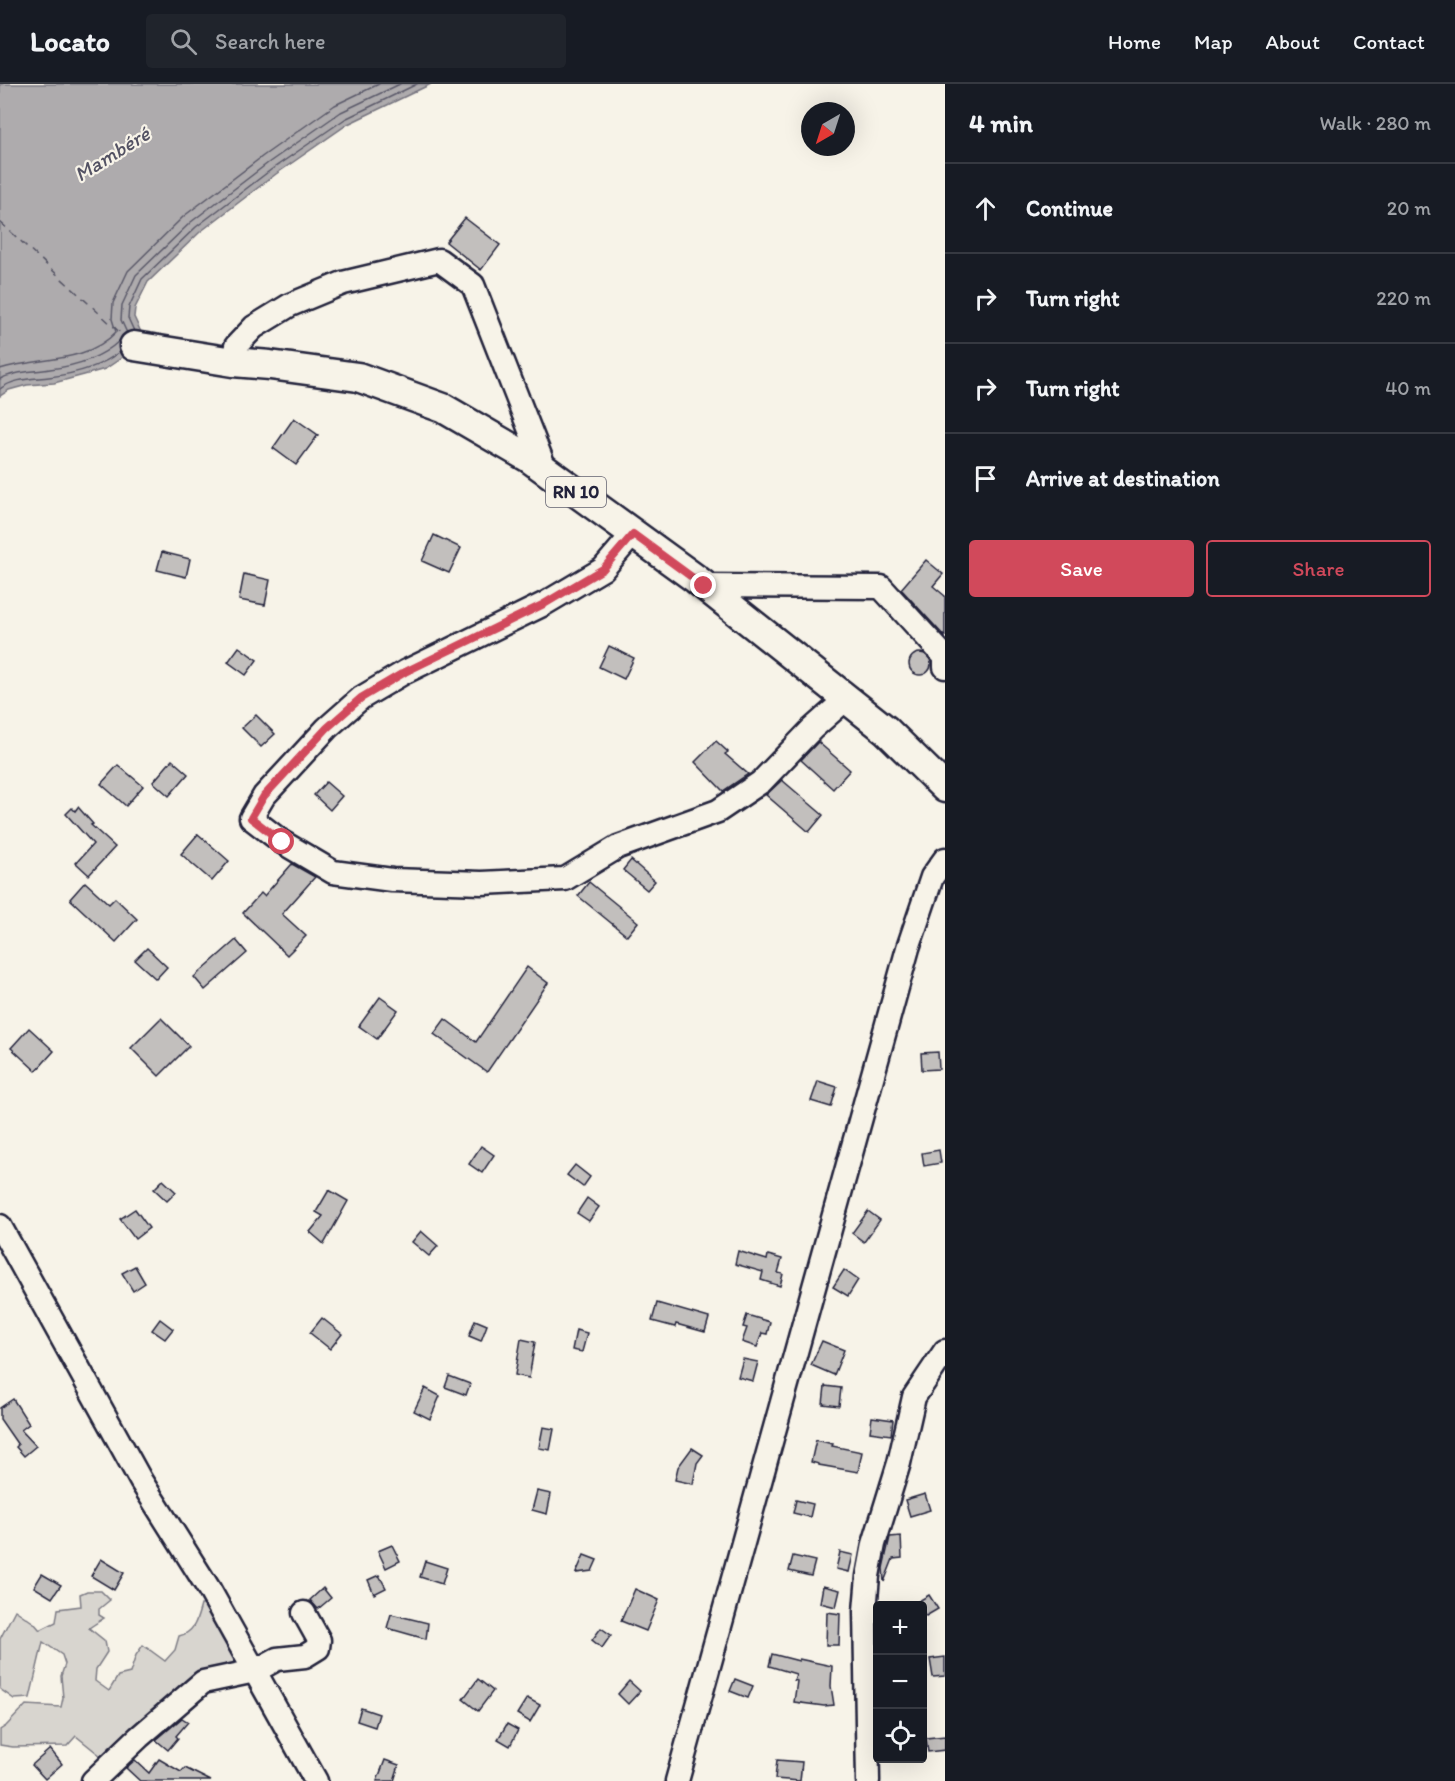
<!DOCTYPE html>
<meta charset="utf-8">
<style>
body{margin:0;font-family:Itim,sans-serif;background:#20242c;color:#f1f3f6}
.controls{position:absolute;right:18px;bottom:18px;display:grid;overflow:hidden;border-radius:6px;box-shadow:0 6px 24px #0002}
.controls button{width:54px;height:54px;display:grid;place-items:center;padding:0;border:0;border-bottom:2px solid #363941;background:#171b24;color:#f1f3f6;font:30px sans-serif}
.compass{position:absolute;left:801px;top:18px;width:54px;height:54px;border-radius:50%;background:#171b24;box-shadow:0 6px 24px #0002;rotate:219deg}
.stop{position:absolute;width:18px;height:18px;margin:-14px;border:4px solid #d1495b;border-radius:50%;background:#fff}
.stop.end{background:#d1495b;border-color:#fff;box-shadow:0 2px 6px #0008}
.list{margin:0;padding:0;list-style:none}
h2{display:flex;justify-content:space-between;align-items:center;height:78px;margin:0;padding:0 24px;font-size:26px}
h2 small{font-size:20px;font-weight:400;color:#9ea1a6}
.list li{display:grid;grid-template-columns:39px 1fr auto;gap:18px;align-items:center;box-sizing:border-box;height:90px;padding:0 24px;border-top:2px solid #363941}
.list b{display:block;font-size:22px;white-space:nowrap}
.list em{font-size:20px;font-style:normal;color:#9ea1a6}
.actions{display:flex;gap:12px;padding:18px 24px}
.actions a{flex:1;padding:14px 0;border:2px solid #d1495b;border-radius:6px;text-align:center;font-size:21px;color:#d1495b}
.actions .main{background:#d1495b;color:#fff}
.icon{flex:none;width:33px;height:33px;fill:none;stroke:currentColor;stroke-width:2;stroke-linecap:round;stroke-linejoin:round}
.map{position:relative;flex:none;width:945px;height:1697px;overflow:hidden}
header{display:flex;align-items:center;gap:36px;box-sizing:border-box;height:84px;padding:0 30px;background:#171b24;border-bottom:2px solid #363941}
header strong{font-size:28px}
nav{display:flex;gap:33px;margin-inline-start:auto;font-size:21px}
.search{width:420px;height:54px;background:#20242c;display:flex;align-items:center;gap:15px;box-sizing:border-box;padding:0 21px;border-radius:6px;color:#9ea1a6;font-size:22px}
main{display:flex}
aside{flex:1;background:#171b24}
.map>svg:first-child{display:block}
.green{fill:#d8d5cf;stroke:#7d7c85;stroke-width:1.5}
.water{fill:#aeabad;stroke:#76747f;stroke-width:1.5}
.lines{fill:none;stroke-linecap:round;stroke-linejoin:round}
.shore{stroke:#5a5969;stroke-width:1.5}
.ferry{stroke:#535263;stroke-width:1.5;stroke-dasharray:8 6;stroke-linecap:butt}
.building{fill:#c2bfbd;stroke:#22223b;stroke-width:1.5}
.minor-casing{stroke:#22223b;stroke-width:27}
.major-casing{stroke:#22223b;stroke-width:33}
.minor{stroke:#f7f3e8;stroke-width:22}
.major{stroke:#f7f3e8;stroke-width:28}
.route{stroke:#d1495b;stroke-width:8}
.labels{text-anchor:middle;stroke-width:4.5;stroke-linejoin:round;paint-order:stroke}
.shield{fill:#f7f3e8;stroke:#62616f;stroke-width:1.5}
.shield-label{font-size:18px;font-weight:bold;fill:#22223b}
.water-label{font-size:21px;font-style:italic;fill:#535263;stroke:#f7f3e8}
</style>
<header>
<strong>Locato</strong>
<div class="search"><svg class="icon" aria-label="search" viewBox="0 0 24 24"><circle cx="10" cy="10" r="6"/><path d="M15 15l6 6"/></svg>Search here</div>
<nav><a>Home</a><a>Map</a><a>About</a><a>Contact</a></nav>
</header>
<main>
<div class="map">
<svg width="945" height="1697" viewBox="0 0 945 1697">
<rect width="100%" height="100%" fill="#f7f3e8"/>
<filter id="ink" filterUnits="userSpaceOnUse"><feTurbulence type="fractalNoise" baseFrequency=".0167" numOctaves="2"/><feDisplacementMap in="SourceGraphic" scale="12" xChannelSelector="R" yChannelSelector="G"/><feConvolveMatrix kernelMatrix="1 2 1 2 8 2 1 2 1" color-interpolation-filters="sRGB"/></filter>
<g filter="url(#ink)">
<path class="green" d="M87,1507H101L110,1516L99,1525V1531L104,1534L89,1544L105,1557L107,1568L96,1585L95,1597L109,1607L118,1592L130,1589L136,1571L143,1561L165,1577L175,1566L179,1552C195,1548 197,1535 201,1521H215L249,1585L221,1592L106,1676L76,1652L67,1662L13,1663L0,1661V1646L6,1642L26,1621L61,1623L63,1614L61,1592L65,1580L62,1571L43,1558L30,1614L14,1615L0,1605V1555L15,1526L34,1539L40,1546L56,1538L58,1525L81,1522L80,1510Z"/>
<polygon class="water" points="0,0 431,0 348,40 276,90 200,148 148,198 135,224 134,233 141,248 140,254 134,262 120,275 105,285 84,291 54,299 27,301 9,306 0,312"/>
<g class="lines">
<g class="shore">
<polyline points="134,247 128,234 129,223 142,195 196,143 272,85 345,35 417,0"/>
<polyline points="127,249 121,236 122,221 136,191 191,138 268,79 341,28 400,0"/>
<path d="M0,285C38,273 86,280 116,248L112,235L113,219L128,187L184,132L263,72L335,21L379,0"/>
<path d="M0,295C15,287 34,288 50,285C75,282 101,274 119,257"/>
<path d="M0,305C14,294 33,295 49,293C73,290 101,283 119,268"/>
</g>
<polyline class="ferry" points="0,138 125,253"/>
</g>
<g class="building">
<polygon points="465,134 500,161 481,186 446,158"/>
<polygon points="294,334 318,351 296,381 273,364"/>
<polygon points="434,451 461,464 449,489 422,477"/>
<polygon points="162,468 190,475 186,493 157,486"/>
<polygon points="926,476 943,490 933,502 945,512 945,553 901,505"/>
<polygon points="244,490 270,496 265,521 239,516"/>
<polygon points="609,562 634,574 624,595 599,583"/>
<polygon points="239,563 257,576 246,591 228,578"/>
<circle cx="920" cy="580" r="11"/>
<polygon points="256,631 275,650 261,663 242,644"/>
<polygon points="716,657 728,668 725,670 748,690 723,707 695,678"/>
<polygon points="818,658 850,686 833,705 801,676"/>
<polygon points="172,676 188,690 169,712 153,698"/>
<polygon points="118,681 143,702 126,722 101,700"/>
<polygon points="782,696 823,731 809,748 766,711"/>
<polygon points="326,698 342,712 330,726 314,711"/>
<polygon points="78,723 93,740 91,741 115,763 89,791 76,779 93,760 66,730 72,724 75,727"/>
<polygon points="198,750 229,777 212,797 181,770"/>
<polygon points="631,776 655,797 647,806 623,786"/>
<polygon points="292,780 315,793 282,830 306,852 287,871 243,829 261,809 264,812"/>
<polygon points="85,798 109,820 115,814 137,835 116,858 70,815"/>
<polygon points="589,798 638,838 627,852 578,812"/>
<polygon points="236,856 247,869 205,906 194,893"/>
<polygon points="147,864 167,883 156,895 135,876"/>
<polygon points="527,883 548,899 487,988 434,950 445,935 476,958"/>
<polygon points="380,913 398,926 377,955 359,942"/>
<polygon points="161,934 189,962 159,992 131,964"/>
<polygon points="29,944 54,967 36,987 11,964"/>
<polygon points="938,968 939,985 922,986 921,969"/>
<polygon points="818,997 837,1003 831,1023 811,1017"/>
<polygon points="481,1062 494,1071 482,1089 469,1080"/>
<polygon points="939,1066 941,1079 924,1082 922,1069"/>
<polygon points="575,1081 590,1093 583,1103 567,1091"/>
<polygon points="163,1096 176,1108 167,1117 154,1105"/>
<polygon points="329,1106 348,1117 324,1160 310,1148 323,1132 316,1128"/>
<polygon points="587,1114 599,1123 589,1137 577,1129"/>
<polygon points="135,1125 149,1144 135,1155 120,1135"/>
<polygon points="868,1127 880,1136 864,1158 852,1149"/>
<polygon points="421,1147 438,1162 429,1172 412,1158"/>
<polygon points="738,1167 767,1176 768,1171 782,1175 778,1189 783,1190 780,1202 761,1196 763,1188 735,1180"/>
<polygon points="135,1182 145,1199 133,1207 122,1189"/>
<polygon points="844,1186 858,1196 848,1212 833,1203"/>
<polygon points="657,1219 709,1234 705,1248 676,1240 675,1243 652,1237"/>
<polygon points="747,1231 770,1238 767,1250 762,1249 757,1263 742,1258 747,1244 743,1243"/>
<polygon points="322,1234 342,1250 330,1265 310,1249"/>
<polygon points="160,1235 173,1245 165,1255 152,1246"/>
<polygon points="475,1236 487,1241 481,1257 469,1252"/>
<polygon points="576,1246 587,1249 582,1268 572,1266"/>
<polygon points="521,1255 535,1258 529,1294 515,1291"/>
<polygon points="822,1257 844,1266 834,1291 811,1281"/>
<polygon points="743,1275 758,1278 753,1297 738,1293"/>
<polygon points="449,1292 470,1300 466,1311 445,1303"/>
<polygon points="825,1302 841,1304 839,1322 823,1320"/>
<polygon points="425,1304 440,1312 430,1335 414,1327"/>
<polygon points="13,1315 29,1340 21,1346 36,1362 24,1372 16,1363 18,1361 0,1335 0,1324"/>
<polygon points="872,1333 893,1336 891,1351 870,1348"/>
<polygon points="543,1343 554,1345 550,1366 539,1364"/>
<polygon points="816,1356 833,1360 832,1362 862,1368 858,1388 819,1381 819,1380 811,1378"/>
<polygon points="692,1364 703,1371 697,1379 693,1400 675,1396 678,1383"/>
<polygon points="537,1407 551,1410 547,1430 532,1426"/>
<polygon points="925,1410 930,1426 910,1432 905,1416"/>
<polygon points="796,1416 813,1420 810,1433 793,1429"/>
<polygon points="901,1452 902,1474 893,1475 884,1498 883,1484 890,1453"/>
<polygon points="392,1461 400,1477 386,1484 378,1467"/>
<polygon points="840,1468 853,1471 849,1488 836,1485"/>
<polygon points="584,1471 597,1476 592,1487 576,1489"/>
<polygon points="793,1472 815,1477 811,1492 789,1487"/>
<polygon points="101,1475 124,1489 114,1506 91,1492"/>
<polygon points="425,1477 447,1484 442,1500 420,1493"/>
<polygon points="42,1490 61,1501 52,1514 34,1503"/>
<polygon points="379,1491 386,1504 374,1510 368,1496"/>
<polygon points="823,1502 840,1506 836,1523 820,1519"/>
<polygon points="323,1504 331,1514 318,1525 310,1516"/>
<polygon points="635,1505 659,1516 646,1547 621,1537"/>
<polygon points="929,1511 938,1525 926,1532 922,1527 922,1521 919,1521 917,1518"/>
<polygon points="827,1528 840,1530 839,1561 826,1561"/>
<polygon points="391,1530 428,1539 426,1555 387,1544"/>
<polygon points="601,1544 611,1551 602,1564 592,1556"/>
<polygon points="772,1570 799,1577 799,1575 832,1582 831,1602 834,1621 824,1622 794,1618 797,1597 794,1596 796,1590 769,1582"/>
<polygon points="945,1573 945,1592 933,1593 930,1575"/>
<polygon points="478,1595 493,1607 478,1627 463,1615"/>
<polygon points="735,1595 753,1602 748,1614 730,1607"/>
<polygon points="629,1597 640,1607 628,1620 618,1610"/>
<polygon points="527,1614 540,1621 530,1638 517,1630"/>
<polygon points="361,1624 379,1630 375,1643 357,1637"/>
<polygon points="182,1634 188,1638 176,1652 178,1654 168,1666 156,1656"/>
<polygon points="507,1640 518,1646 510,1662 498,1655"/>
<polygon points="945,1652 945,1666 928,1668 926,1654"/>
<polygon points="50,1665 62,1680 45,1695 32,1681"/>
<polygon points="159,1675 181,1688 185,1684 211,1697 140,1697 126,1684 135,1676 149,1689"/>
<polygon points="385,1676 399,1681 394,1697 377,1697"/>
<polygon points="777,1676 802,1678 800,1697 775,1695"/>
</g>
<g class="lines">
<g class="minor-casing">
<g id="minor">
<polyline points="233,278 236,262 254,243 290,221 343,199 439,176 473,201 546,387"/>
<polyline points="633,450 603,485 544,520 405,588 361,614 327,644 264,712 251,734 282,758 333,788 392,796 482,799 565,795 618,763 718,727 761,698 812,645 846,615"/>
<polyline points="704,502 881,503 945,573 945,583"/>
<polyline points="0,1142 141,1397 209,1505 316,1697"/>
<polyline points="93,1697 139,1653 203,1598 255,1587 277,1575 305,1572 318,1564 319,1556 304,1529"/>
<polyline points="677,1697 908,864 932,793 945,775"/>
<polyline points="868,1697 865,1527 868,1492 874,1460 899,1379 914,1313 945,1267"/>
</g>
</g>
<g class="major-casing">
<polyline id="major" points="134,262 233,278 270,281 358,293 443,324 529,374 696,495 886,646 945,704"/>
</g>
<use href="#minor" class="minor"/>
<use href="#major" class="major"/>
</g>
</g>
<g class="lines" filter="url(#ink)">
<polyline class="route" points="282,758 251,734 264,712 327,644 361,614 405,588 544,520 603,485 633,450 704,502"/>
</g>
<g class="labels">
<rect class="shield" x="546" y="393" width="60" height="30" rx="4.5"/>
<g class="shield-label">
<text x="576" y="414">RN 10</text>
</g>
<g class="water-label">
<text transform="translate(112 70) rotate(-32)" y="7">Mambéré</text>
</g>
</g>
</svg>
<div class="controls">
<button>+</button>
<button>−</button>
<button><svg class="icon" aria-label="locate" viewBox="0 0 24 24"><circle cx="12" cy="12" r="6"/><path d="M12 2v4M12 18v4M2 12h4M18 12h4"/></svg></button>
</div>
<svg class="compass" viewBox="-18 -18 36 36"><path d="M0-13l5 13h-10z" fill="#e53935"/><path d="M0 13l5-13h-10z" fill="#9ea1a6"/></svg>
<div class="stop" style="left:282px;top:758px"></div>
<div class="stop end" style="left:704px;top:502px"></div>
</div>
<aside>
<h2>4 min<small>Walk · 280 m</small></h2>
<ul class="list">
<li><svg class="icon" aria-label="ahead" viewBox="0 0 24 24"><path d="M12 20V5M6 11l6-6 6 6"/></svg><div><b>Continue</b></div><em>20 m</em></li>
<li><svg class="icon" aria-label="right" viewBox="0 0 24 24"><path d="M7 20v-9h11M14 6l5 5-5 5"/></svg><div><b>Turn right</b></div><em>220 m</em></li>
<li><svg class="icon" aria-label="right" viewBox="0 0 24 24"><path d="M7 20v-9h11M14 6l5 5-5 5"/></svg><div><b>Turn right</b></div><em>40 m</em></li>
<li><svg class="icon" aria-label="arrive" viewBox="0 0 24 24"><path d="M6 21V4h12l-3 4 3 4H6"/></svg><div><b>Arrive at destination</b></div></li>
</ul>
<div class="actions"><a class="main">Save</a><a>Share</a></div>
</aside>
</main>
